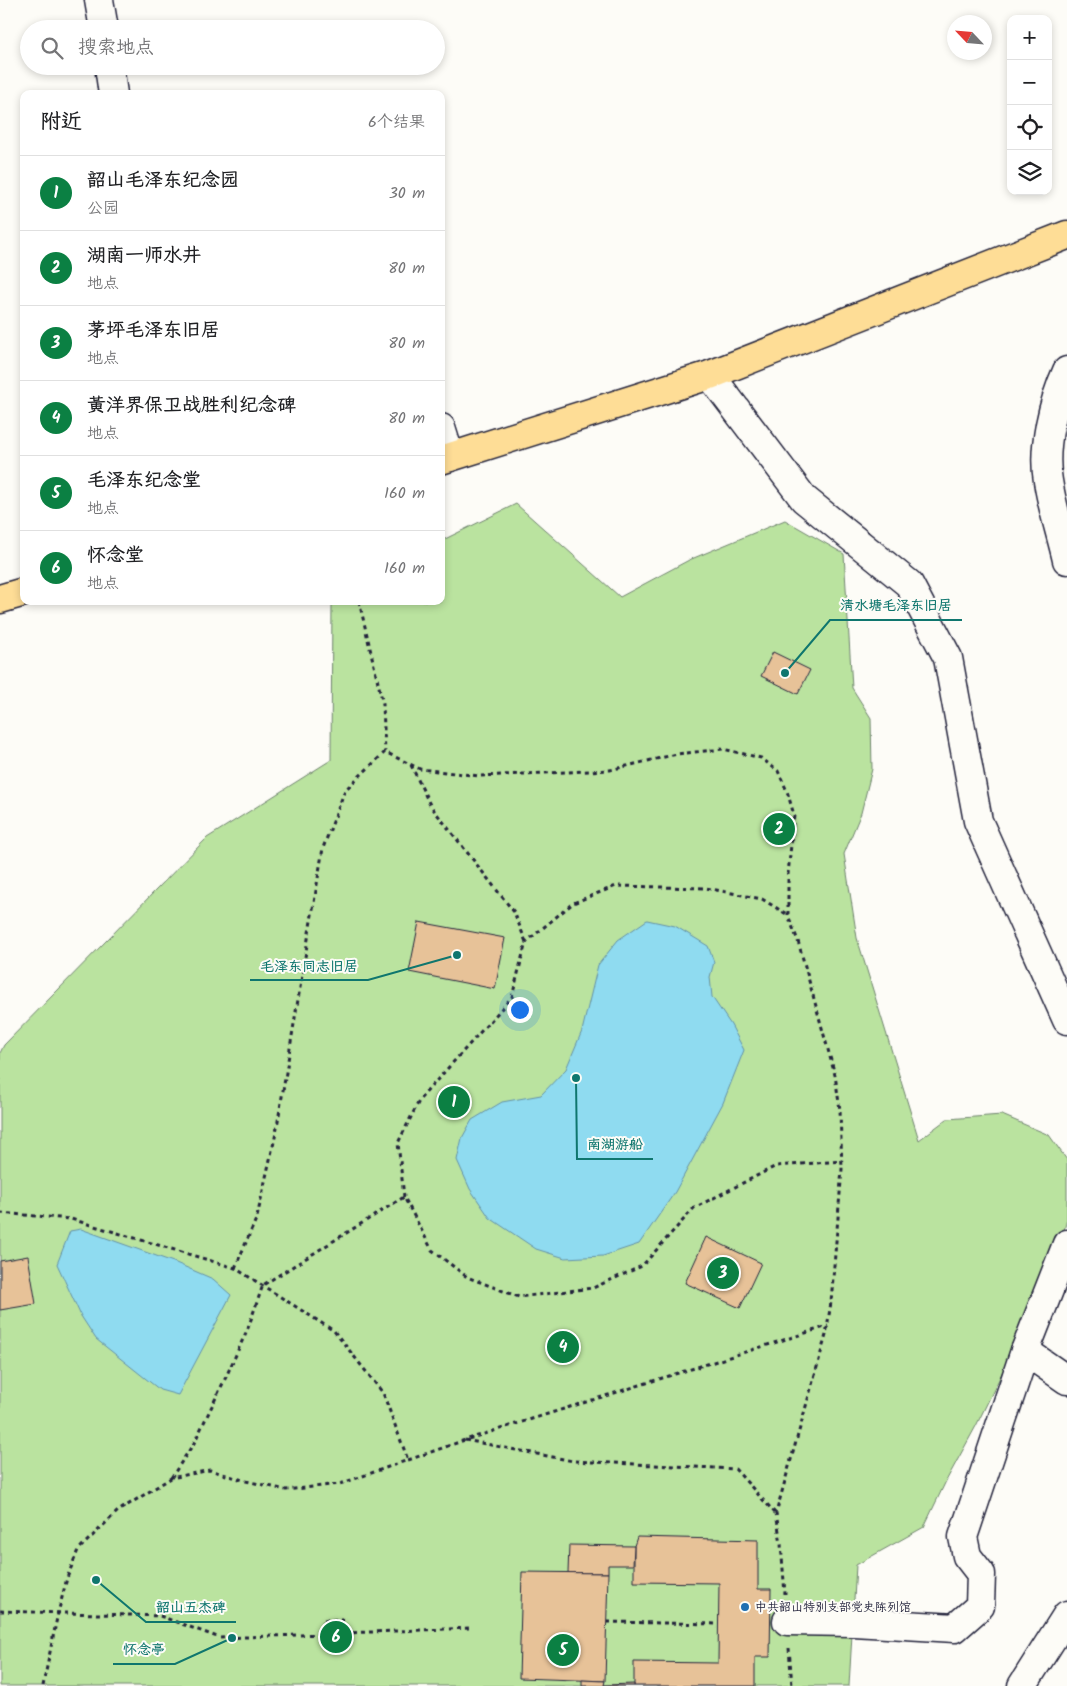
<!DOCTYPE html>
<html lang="zh">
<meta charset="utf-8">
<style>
body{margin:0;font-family:Kalam,"LXGW WenKai TC",sans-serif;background:#f2f2f2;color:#202124}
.controls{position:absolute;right:15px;top:15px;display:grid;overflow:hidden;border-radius:10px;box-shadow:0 2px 8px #0003}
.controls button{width:45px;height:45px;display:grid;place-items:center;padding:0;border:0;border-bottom:1px solid #e0e0e0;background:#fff;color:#202124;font:25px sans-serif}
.compass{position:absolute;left:947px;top:15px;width:45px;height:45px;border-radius:50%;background:#fff;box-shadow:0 2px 8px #0003;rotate:296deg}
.you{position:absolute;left:519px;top:1009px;width:18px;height:18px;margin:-12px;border:4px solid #fff;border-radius:50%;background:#1a73e8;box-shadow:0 0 0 8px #1a73e833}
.badge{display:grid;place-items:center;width:32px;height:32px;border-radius:50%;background:#0b8043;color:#fff;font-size:16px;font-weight:700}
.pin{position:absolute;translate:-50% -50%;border:2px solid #fff;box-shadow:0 1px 5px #0006}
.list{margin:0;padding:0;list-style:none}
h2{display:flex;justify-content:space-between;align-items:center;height:65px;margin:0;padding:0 20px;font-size:21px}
h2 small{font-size:16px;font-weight:400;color:#757577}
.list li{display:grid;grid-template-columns:32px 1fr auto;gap:15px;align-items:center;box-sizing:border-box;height:75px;padding:0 20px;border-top:1px solid #e0e0e0}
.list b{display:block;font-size:19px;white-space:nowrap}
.list p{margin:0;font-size:16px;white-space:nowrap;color:#757577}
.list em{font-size:16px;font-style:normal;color:#757577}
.icon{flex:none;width:28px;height:28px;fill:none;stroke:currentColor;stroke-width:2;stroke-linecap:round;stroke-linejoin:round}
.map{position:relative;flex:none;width:1067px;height:1686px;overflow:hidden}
.search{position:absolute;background:#fff;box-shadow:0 2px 8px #0003;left:20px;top:20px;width:425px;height:55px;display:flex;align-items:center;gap:12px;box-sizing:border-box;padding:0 18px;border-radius:28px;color:#757577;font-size:19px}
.panel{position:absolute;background:#fff;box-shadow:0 2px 8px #0003;left:20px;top:90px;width:425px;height:515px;border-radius:10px}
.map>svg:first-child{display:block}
.green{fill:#bae39f;stroke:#6e826d}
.water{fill:#8fdbf0;stroke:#6391a8}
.building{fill:#e7c298;stroke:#22223b}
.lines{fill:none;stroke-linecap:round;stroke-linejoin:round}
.minor-casing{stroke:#22223b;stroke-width:31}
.major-casing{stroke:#22223b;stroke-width:31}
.path{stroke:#22223b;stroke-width:3;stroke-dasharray:4 4;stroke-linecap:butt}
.minor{stroke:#fdfcf7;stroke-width:28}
.major{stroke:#fedd96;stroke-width:28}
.poi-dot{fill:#1f6fb2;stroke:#fdfcf7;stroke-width:2}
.labels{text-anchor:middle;stroke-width:4;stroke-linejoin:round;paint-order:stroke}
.poi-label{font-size:12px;fill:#22223b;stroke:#fdfcf7;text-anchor:start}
.leader{fill:none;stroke:#0f766e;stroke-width:2}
.callout-dot{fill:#0f766e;stroke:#fdfcf7;stroke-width:2}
.callout-label{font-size:14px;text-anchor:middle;font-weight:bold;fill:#0f766e;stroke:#fdfcf7;stroke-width:4;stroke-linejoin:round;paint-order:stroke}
</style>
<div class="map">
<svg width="1067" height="1686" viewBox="0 0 1067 1686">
<rect width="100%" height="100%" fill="#fdfcf7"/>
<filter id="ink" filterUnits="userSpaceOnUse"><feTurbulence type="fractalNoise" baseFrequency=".02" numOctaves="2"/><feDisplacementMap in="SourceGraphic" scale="10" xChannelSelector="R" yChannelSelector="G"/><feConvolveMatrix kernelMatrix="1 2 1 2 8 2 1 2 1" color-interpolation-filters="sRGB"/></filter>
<g filter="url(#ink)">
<polygon class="green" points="516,504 620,597 689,560 785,520 844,554 852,688 871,718 872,769 861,813 844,854 857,938 919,1140 947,1119 1002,1115 1049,1135 1067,1160 1067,1219 1059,1250 1030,1316 976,1426 946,1481 924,1527 856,1565 849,1686 0,1686 0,1053 4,1045 207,838 331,760 332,601 441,601 441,541"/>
<g class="water">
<polygon points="647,920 675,926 708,946 714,962 710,977 712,997 731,1025 744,1050 723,1103 675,1192 639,1244 603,1256 565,1258 536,1249 490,1218 470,1189 457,1160 462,1138 472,1120 502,1102 541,1095 566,1069 582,1031 598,965 618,940"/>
<polygon points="81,1229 176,1263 213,1279 231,1295 178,1395 160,1390 96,1339 81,1316 57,1264 70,1231"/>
</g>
<g class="building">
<polygon points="773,652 810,670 798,694 761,676"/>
<polygon points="419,922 505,938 495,989 409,972"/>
<polygon points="706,1237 761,1263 740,1308 685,1283"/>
<polygon points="28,1256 36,1304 0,1310 0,1261"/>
<polygon points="637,1537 758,1540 758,1589 771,1589 770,1657 755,1657 755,1686 634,1686 634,1662 718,1663 719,1583 634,1582 634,1546"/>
<polygon points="569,1545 634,1546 633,1565 608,1565 608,1573 568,1573"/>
<polygon points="522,1572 608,1573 605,1681 519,1678"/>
<polygon points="582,1680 605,1681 604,1685 634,1684 634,1686 582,1686"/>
</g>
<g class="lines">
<g class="minor-casing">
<g id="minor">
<polyline points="99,0 104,29"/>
<polyline points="109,66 113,94"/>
<path d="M1067,371C1053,402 1042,447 1048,481C1052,507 1061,534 1067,560"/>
<polyline points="710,375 804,499 909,584 948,658 978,821 1067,1020"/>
<polyline points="441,428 450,457"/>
<polyline points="1025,1351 1067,1380"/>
<polyline points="787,1621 854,1622 955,1628 980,1606 981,1574 967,1556 963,1537 1025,1351 1067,1244"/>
<polyline points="1022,1686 1067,1615"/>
</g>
</g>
<g class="major-casing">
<g id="major">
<polyline points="441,460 710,375 1067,235"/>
<polyline points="0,599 24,592"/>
</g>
</g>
<g class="path">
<polyline points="359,601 383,704 385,752"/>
<polyline points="411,765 430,805 514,912 526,942"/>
<polyline points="404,1197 398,1143 420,1099 512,997 526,942 573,903 616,886 706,888 762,899 788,915"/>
<polyline points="0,1213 71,1219 235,1268 334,1331 383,1393 408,1460"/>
<polyline points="235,1268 257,1217 276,1133 323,848 345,790 385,752 420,769 480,776 610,770 677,754 723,749 761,758 778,771 787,791 794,815 788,874 788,915 798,941 835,1075 840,1110 842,1169 831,1302 826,1335 776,1513 781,1544 785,1594"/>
<polyline points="465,1440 573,1461 735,1469 775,1513"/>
<polyline points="171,1478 194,1443 225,1379 248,1328 263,1285 404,1197 432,1250 467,1277 519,1297 593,1288 642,1266 694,1208 776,1166 842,1161"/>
<polyline points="0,1611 160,1616 220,1638 324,1634"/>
<polygon points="324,1620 344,1620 345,1646 324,1647"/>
<polyline points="607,1622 718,1624"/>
<polyline points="345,1633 472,1628"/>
<polyline points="789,1648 792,1686"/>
<polyline points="43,1686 58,1613 67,1578 78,1550 118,1511 171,1478 210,1470 246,1481 286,1490 340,1484 465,1440 828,1326"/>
</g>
<use href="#minor" class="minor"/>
<use href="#major" class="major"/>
</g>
</g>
<circle class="poi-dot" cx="745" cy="1607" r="5"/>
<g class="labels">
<g class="poi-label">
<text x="755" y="1611">中共韶山特别支部党史陈列馆</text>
</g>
</g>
<path class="leader" d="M785 673L830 620H962M457 955L368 980H250M576 1078L577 1159H653M96 1580L146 1622H236M232 1638L175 1664H113"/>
<g class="callout-dot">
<circle cx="785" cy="673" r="5"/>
<circle cx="457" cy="955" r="5"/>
<circle cx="576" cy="1078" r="5"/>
<circle cx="96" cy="1580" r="5"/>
<circle cx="232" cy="1638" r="5"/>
</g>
<g class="callout-label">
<text x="896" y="610">清水塘毛泽东旧居</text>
<text x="309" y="971">毛泽东同志旧居</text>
<text x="615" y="1149">南湖游船</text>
<text x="191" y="1612">韶山五杰碑</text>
<text x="144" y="1654">怀念亭</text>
</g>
</svg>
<div class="controls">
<button>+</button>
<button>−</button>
<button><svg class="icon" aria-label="locate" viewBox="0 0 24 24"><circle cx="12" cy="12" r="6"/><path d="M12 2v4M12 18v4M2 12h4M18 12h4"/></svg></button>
<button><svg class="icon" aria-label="layers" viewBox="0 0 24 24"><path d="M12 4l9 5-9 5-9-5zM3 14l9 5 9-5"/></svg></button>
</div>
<svg class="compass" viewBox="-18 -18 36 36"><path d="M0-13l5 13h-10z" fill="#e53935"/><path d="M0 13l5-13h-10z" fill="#757577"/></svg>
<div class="you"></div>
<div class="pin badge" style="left:454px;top:1102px">1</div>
<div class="pin badge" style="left:779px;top:829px">2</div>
<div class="pin badge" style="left:723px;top:1273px">3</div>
<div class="pin badge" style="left:563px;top:1347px">4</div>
<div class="pin badge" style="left:563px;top:1650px">5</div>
<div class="pin badge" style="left:336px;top:1637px">6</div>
<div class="search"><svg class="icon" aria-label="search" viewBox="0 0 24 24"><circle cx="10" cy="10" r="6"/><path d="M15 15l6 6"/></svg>搜索地点</div>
<section class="panel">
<h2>附近<small>6个结果</small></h2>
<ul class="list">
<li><span class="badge">1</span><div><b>韶山毛泽东纪念园</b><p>公园</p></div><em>30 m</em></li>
<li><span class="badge">2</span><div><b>湖南一师水井</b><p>地点</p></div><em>80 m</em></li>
<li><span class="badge">3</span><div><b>茅坪毛泽东旧居</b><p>地点</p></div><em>80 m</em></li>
<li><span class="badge">4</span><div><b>黄洋界保卫战胜利纪念碑</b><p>地点</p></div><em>80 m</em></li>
<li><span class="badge">5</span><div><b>毛泽东纪念堂</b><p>地点</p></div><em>160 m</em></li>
<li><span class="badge">6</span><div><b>怀念堂</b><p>地点</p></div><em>160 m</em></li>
</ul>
</section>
</div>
